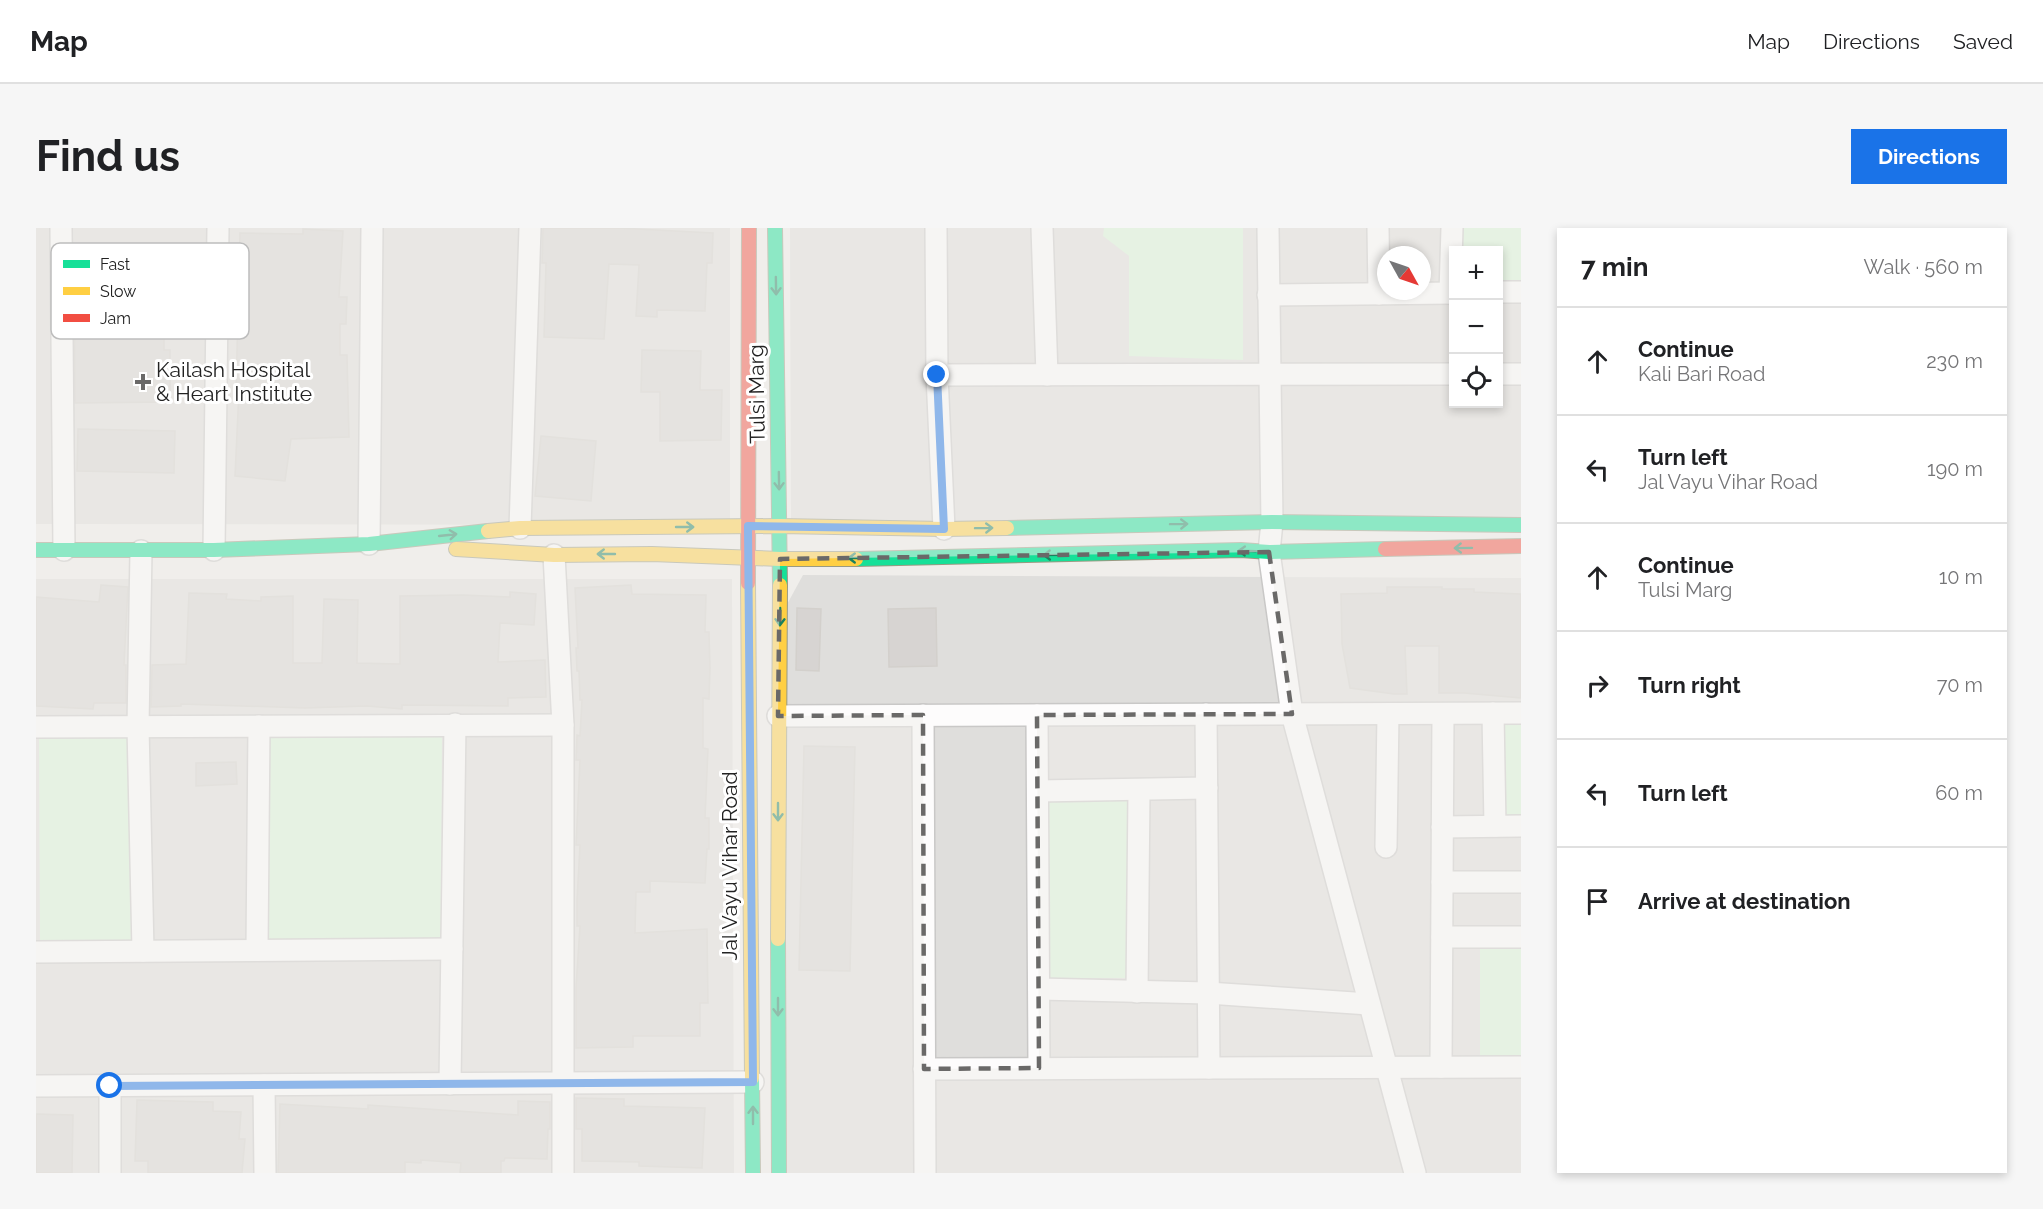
<!DOCTYPE html>
<meta charset="utf-8">
<style>
body{margin:0;font-family:Raleway,sans-serif;background:#f6f6f6;color:#202124}
.controls{position:absolute;right:18px;top:18px;display:grid;overflow:hidden;border-radius:0px;box-shadow:0 3px 9px #0003}
.controls button{width:54px;height:54px;display:grid;place-items:center;padding:0;border:0;border-bottom:2px solid #e0e0e0;background:#fff;color:#202124;font:30px sans-serif}
.compass{position:absolute;left:1341px;top:18px;width:54px;height:54px;border-radius:50%;background:#fff;box-shadow:0 3px 9px #0003;rotate:130deg}
.stop{position:absolute;width:18px;height:18px;margin:-14px;border:4px solid #1a73e8;border-radius:50%;background:#fff}
.stop.end{background:#1a73e8;border-color:#fff;box-shadow:0 2px 6px #0008}
.list{margin:0;padding:0;list-style:none}
h2{display:flex;justify-content:space-between;align-items:center;height:78px;margin:0;padding:0 24px;font-size:26px}
h2 small{font-size:20px;font-weight:400;color:#757577}
.list li{display:grid;grid-template-columns:39px 1fr auto;gap:18px;align-items:center;box-sizing:border-box;height:108px;padding:0 24px;border-top:2px solid #e0e0e0}
.list b{display:block;font-size:22px;white-space:nowrap}
.list p{margin:0;font-size:20px;white-space:nowrap;color:#757577}
.list em{font-size:20px;font-style:normal;color:#757577}
.icon{flex:none;width:33px;height:33px;fill:none;stroke:currentColor;stroke-width:2;stroke-linecap:round;stroke-linejoin:round}
.map{position:relative;flex:none;width:1485px;height:945px;overflow:hidden;border-radius:0px}
header{display:flex;align-items:center;gap:36px;box-sizing:border-box;height:84px;padding:0 30px;background:#fff;border-bottom:2px solid #e0e0e0}
header strong{font-size:28px}
nav{display:flex;gap:33px;margin-inline-start:auto;font-size:21px}
.intro{display:flex;align-items:center;justify-content:space-between;box-sizing:border-box;height:144px;padding:0 36px}
h1{margin:0;font-size:42px}
.button{padding:15px 27px;border-radius:0px;background:#1a73e8;color:#fff;font-size:21px;font-weight:700}
main{display:flex;gap:36px;padding:0 36px}
aside{flex:1;background:#fff;border-radius:0px;box-shadow:0 3px 9px #0003}
.map>svg:first-child{display:block}
.residential{fill:#dfdedc;fill-rule:evenodd}
.park{fill:#daf5da}
.building{fill:#d7d4d2;stroke:#d3d0cc;stroke-width:1.5}
.lines{fill:none;stroke-linecap:round;stroke-linejoin:round}
.street-casing{stroke:#c9c8c7;stroke-width:24}
.fast-casing{stroke:#999a82;stroke-width:16}
.slow-casing{stroke:#999a82;stroke-width:16}
.jam-casing{stroke:#999a82;stroke-width:16}
.street{stroke:#fdfcfc;stroke-width:21}
.fast{stroke:#16e098;stroke-width:14}
.slow{stroke:#ffcf43;stroke-width:14}
.jam{stroke:#f24e42;stroke-width:14}
.oneway{stroke:#1c815d}
.route{stroke:#1a73e8;stroke-width:8}
.marked{fill:none;stroke:#6a6968;stroke-width:4.5;stroke-dasharray:12 8;stroke-linejoin:round}
.poi-dot{fill:#6a6968;stroke:#fff;stroke-width:2}
.labels{text-anchor:middle;stroke-width:6;stroke-linejoin:round;paint-order:stroke}
.poi-label{font-size:21px;fill:#222;stroke:#fff;text-anchor:start}
.street-label{font-size:21px;fill:#222;stroke:#fff}
.key{fill:#fff;stroke:#bdbdbd;stroke-width:1.5}
.key-label{font-size:16px;fill:#222}
</style>
<header>
<strong>Map</strong>
<nav><a>Map</a><a>Directions</a><a>Saved</a></nav>
</header>
<div class="intro"><h1>Find us</h1><a class="button">Directions</a></div>
<main>
<div class="map">
<svg width="1485" height="945" viewBox="0 0 1485 945">
<rect width="100%" height="100%" fill="#f0eeeb"/>
<g class="residential">
<polygon points="0,0 694,0 694,297 0,296"/>
<path d="M754,0H1485V298L755,301ZM1418,22H1462V176H1418ZM1350,27H1386V63H1350Z"/>
<polygon points="767,347 1485,350 1485,945 749,945 749,380"/>
<polygon points="0,351 696,351 698,945 0,945"/>
</g>
<g class="park">
<polygon points="1068,0 1207,0 1207,132 1093,128 1093,28 1067,8"/>
<polygon points="1425,0 1485,0 1485,55 1463,55 1462,22 1425,22"/>
<polygon points="1465,493 1485,493 1485,589 1466,589"/>
<polygon points="3,507 96,507 97,713 4,714"/>
<polygon points="226,508 406,509 405,713 224,713"/>
<polygon points="1012,572 1092,572 1091,750 1011,750"/>
<rect x="1444" y="717" width="41" height="112"/>
</g>
<g class="building">
<polygon points="507,0 583,0 677,5 676,35 671,35 669,83 621,82 621,89 600,88 603,37 573,36 568,111 508,109 510,35 506,35"/>
<polygon points="267,1 307,3 303,69 311,69 310,96 304,96 304,127 311,127 313,209 255,211 249,253 199,248 203,162 200,162 204,5 267,6"/>
<polygon points="38,73 128,73 128,122 134,122 134,174 39,175"/>
<polygon points="606,122 665,123 664,162 686,162 685,212 624,213 624,164 605,164"/>
<polygon points="42,201 139,203 138,245 41,243"/>
<polygon points="505,208 560,213 555,273 499,268"/>
<polygon points="65,357 92,359 88,437 90,437 90,475 58,475 57,481 0,478 0,369 63,374"/>
<polygon points="595,357 596,366 670,367 669,404 673,404 674,440 673,471 667,470 667,520 672,521 669,590 673,590 673,621 671,621 669,655 614,653 614,664 600,664 599,705 671,701 672,775 664,775 664,808 597,808 597,819 540,820 540,759 544,698 541,698 541,672 544,617 540,617 544,532 540,532 541,507 544,508 546,472 544,472 543,443 541,443 540,420 542,420 539,360"/>
<polygon points="1351,359 1406,359 1406,361 1438,361 1438,364 1485,366 1485,470 1428,465 1403,465 1403,418 1369,418 1371,466 1358,466 1314,460 1306,416 1305,366 1351,365"/>
<polygon points="474,364 500,366 498,397 464,395 462,434 509,432 510,469 472,470 472,478 366,477 366,481 331,478 269,480 145,476 145,478 115,479 116,437 150,436 153,365 191,366 190,371 225,373 225,369 257,368 257,435 286,435 288,371 322,372 321,435 364,436 364,368 427,367 474,369"/>
<polygon points="761,380 785,381 783,443 760,442"/>
<polygon points="900,380 901,438 853,439 852,381"/>
<polygon points="768,518 819,519 814,743 763,742"/>
<polygon points="200,534 201,556 160,558 160,535"/>
<polygon points="540,870 588,871 588,878 669,880 666,940 603,938 603,934 546,933 546,901 540,901"/>
<polygon points="101,872 177,874 177,883 205,884 203,911 209,911 206,945 112,945 112,933 99,933"/>
<polygon points="482,873 514,874 514,901 512,901 511,931 469,930 468,933 465,933 465,945 424,945 425,935 385,932 385,935 369,934 369,945 242,945 244,876 332,881 332,877 482,887"/>
<polygon points="0,886 37,887 36,945 0,945"/>
</g>
<g class="lines">
<g class="street-casing">
<g id="street">
<polyline points="25,0 28,322"/>
<polyline points="900,0 901,147 908,301"/>
<polyline points="1006,0 1011,147"/>
<polyline points="1232,0 1236,294 1233,324 1256,486 1379,945"/>
<polyline points="1342,0 1343,66"/>
<polyline points="1462,64 1485,64"/>
<polyline points="1414,65 1416,0"/>
<polyline points="1232,67 1418,65"/>
<polyline points="1462,146 1485,146"/>
<polyline points="901,147 1418,146"/>
<polyline points="484,300 494,0"/>
<polyline points="333,316 336,0"/>
<polyline points="178,322 182,0"/>
<polyline points="105,323 102,498 107,723"/>
<polyline points="518,327 527,497 527,945"/>
<polyline points="1457,485 1459,598"/>
<polyline points="1170,486 1173,840"/>
<polyline points="887,487 889,945"/>
<polyline points="1001,487 1003,840"/>
<polyline points="742,488 1485,485"/>
<polyline points="0,499 527,497"/>
<polyline points="1002,563 1171,560"/>
<polyline points="1406,599 1485,598"/>
<polyline points="1350,619 1352,486"/>
<polyline points="1406,654 1485,654"/>
<polyline points="1406,709 1485,709"/>
<polyline points="221,722 223,498"/>
<polyline points="0,724 416,721"/>
<polyline points="1003,761 1172,765 1333,776"/>
<polyline points="1101,764 1103,562"/>
<polyline points="1405,839 1407,486"/>
<polyline points="888,841 1485,839"/>
<polyline points="414,856 419,496"/>
<polyline points="228,857 229,945"/>
<polyline points="0,858 717,854"/>
<polyline points="74,858 74,945"/>
</g>
</g>
<g class="fast-casing">
<g id="fast">
<polyline points="739,0 744,357"/>
<polyline points="971,300 1236,294 1485,297"/>
<polyline points="0,322 178,322 333,316 452,303"/>
<polyline points="820,331 1205,322 1233,324 1349,321"/>
<polyline points="742,711 743,945"/>
<polyline points="716,850 717,945"/>
</g>
</g>
<g class="slow-casing">
<g id="slow">
<polyline points="452,303 484,300 744,298 908,301 971,300"/>
<polyline points="420,321 518,327 616,326 744,331 820,331"/>
<polyline points="712,355 716,850"/>
<polyline points="742,711 744,357"/>
</g>
</g>
<g class="jam-casing">
<g id="jam">
<polyline points="1349,321 1485,318"/>
<polyline points="712,355 713,0"/>
</g>
</g>
<use href="#street" class="street"/>
<use href="#fast" class="fast"/>
<use href="#slow" class="slow"/>
<use href="#jam" class="jam"/>
</g>
<defs><path id="oneway-shaft" d="M-6 0H5M1.5-3L5.5 0L1.5 3" fill="none" stroke-width="1.6" stroke-linecap="round" stroke-linejoin="round" transform="scale(1.5)"/></defs>
<g class="oneway">
<use href="#oneway-shaft" transform="translate(740 58) rotate(89)"/>
<use href="#oneway-shaft" transform="translate(743 253) rotate(89)"/>
<use href="#oneway-shaft" transform="translate(1143 296) rotate(-1)"/>
<use href="#oneway-shaft" transform="translate(649 299)"/>
<use href="#oneway-shaft" transform="translate(948 300) rotate(-1)"/>
<use href="#oneway-shaft" transform="translate(412 307) rotate(-6)"/>
<use href="#oneway-shaft" transform="translate(1427 320) rotate(179)"/>
<use href="#oneway-shaft" transform="translate(1211 323) rotate(-178)"/>
<use href="#oneway-shaft" transform="translate(570 326) rotate(180)"/>
<use href="#oneway-shaft" transform="translate(1016 327) rotate(179)"/>
<use href="#oneway-shaft" transform="translate(821 330) rotate(180)"/>
<use href="#oneway-shaft" transform="translate(744 389) rotate(91)"/>
<use href="#oneway-shaft" transform="translate(742 584) rotate(90)"/>
<use href="#oneway-shaft" transform="translate(742 779) rotate(90)"/>
<use href="#oneway-shaft" transform="translate(717 887) rotate(-90)"/>
</g>
<g class="lines">
<polyline class="route" points="74,858 717,854 712,298 908,301 901,147"/>
</g>
<path d="M0 0H1485V945H0ZM1233,324L1256,486L1001,487L1003,840L888,841L887,487L742,488L744,331Z" fill="#f0eeeb" fill-opacity=".55" fill-rule="evenodd"/>
<path class="marked" d="M1233,324L1256,486L1001,487L1003,840L888,841L887,487L742,488L744,331Z"/>
<path class="poi-dot" d="M104 145h6v6h6v6h-6v6h-6v-6h-6v-6h6z"/>
<g class="labels">
<g class="poi-label">
<text x="120" y="149">Kailash Hospital<tspan x="120" dy="24">&amp; Heart Institute</tspan></text>
</g>
<g class="street-label">
<text transform="translate(721 166) rotate(-91)" y="7">Tulsi Marg</text>
<text transform="translate(694 638) rotate(-90)" y="7">Jal Vayu Vihar Road</text>
</g>
</g>
<rect x="15" y="15" width="198" height="96" rx="9" class="key"/>
<rect x="27" y="32" width="27" height="8" fill="#16e098"/>
<rect x="27" y="59" width="27" height="8" fill="#ffcf43"/>
<rect x="27" y="86" width="27" height="8" fill="#f24e42"/>
<g class="key-label">
<text x="64" y="42">Fast</text>
<text x="64" y="69">Slow</text>
<text x="64" y="96">Jam</text>
</g>
</svg>
<div class="controls">
<button>+</button>
<button>−</button>
<button><svg class="icon" aria-label="locate" viewBox="0 0 24 24"><circle cx="12" cy="12" r="6"/><path d="M12 2v4M12 18v4M2 12h4M18 12h4"/></svg></button>
</div>
<svg class="compass" viewBox="-18 -18 36 36"><path d="M0-13l5 13h-10z" fill="#e53935"/><path d="M0 13l5-13h-10z" fill="#757577"/></svg>
<div class="stop" style="left:74px;top:858px"></div>
<div class="stop end" style="left:901px;top:147px"></div>
</div>
<aside>
<h2>7 min<small>Walk · 560 m</small></h2>
<ul class="list">
<li><svg class="icon" aria-label="ahead" viewBox="0 0 24 24"><path d="M12 20V5M6 11l6-6 6 6"/></svg><div><b>Continue</b><p>Kali Bari Road</p></div><em>230 m</em></li>
<li><svg class="icon" aria-label="left" viewBox="0 0 24 24"><path d="M17 20v-9H6M10 6l-5 5 5 5"/></svg><div><b>Turn left</b><p>Jal Vayu Vihar Road</p></div><em>190 m</em></li>
<li><svg class="icon" aria-label="ahead" viewBox="0 0 24 24"><path d="M12 20V5M6 11l6-6 6 6"/></svg><div><b>Continue</b><p>Tulsi Marg</p></div><em>10 m</em></li>
<li><svg class="icon" aria-label="right" viewBox="0 0 24 24"><path d="M7 20v-9h11M14 6l5 5-5 5"/></svg><div><b>Turn right</b></div><em>70 m</em></li>
<li><svg class="icon" aria-label="left" viewBox="0 0 24 24"><path d="M17 20v-9H6M10 6l-5 5 5 5"/></svg><div><b>Turn left</b></div><em>60 m</em></li>
<li><svg class="icon" aria-label="arrive" viewBox="0 0 24 24"><path d="M6 21V4h12l-3 4 3 4H6"/></svg><div><b>Arrive at destination</b></div></li>
</ul>
</aside>
</main>
